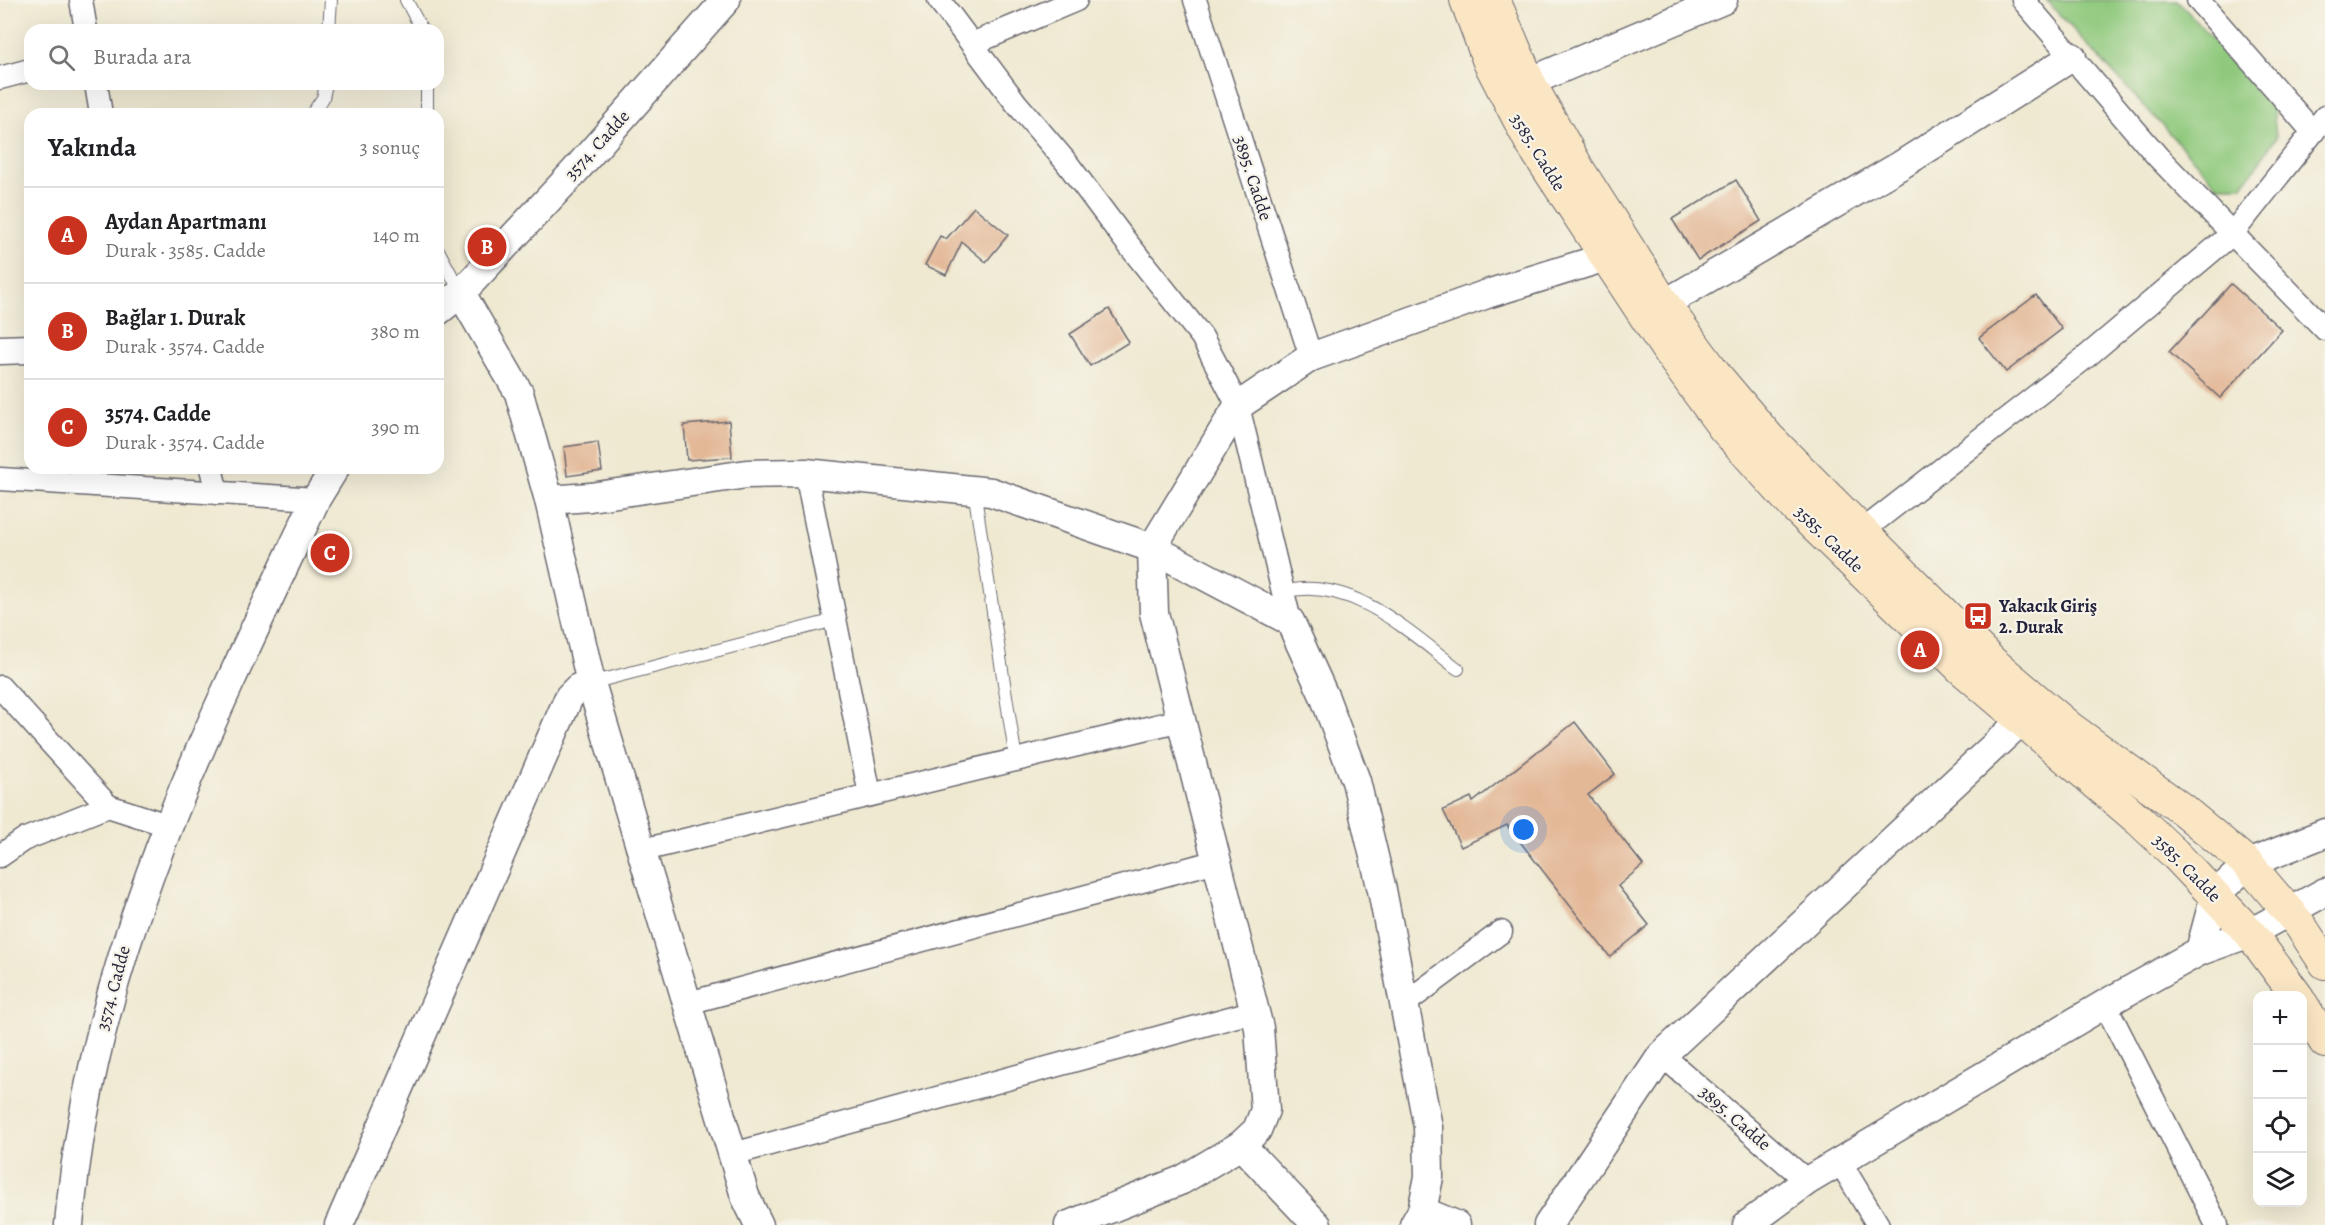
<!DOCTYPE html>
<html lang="tr">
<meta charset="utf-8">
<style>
body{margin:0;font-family:Alegreya,serif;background:#f2f2f2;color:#202124}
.controls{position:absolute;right:18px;bottom:18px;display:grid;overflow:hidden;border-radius:12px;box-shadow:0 6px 24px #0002}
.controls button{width:54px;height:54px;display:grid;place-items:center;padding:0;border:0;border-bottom:2px solid #e0e0e0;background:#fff;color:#202124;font:30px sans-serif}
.you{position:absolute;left:1524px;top:830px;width:21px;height:21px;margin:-15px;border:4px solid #fff;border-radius:50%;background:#1a73e8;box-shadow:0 0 0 9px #1a73e833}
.badge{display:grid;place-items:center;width:39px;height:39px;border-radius:50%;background:#c8321e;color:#fff;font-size:20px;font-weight:700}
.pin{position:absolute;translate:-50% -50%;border:3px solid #fff;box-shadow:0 2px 6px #0006}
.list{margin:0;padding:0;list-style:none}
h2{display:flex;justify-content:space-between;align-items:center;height:78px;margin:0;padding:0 24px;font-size:26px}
h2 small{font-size:20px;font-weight:400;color:#757577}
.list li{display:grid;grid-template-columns:39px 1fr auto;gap:18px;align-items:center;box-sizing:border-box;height:96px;padding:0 24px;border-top:2px solid #e0e0e0}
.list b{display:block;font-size:22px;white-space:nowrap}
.list p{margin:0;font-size:20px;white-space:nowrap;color:#757577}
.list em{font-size:20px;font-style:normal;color:#757577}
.icon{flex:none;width:33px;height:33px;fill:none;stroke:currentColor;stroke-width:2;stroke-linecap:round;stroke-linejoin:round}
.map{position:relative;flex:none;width:2325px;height:1225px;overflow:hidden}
.search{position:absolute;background:#fff;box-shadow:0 6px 24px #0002;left:24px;top:24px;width:420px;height:66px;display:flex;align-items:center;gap:15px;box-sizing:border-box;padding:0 21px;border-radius:18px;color:#757577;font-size:22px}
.panel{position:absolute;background:#fff;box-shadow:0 6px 24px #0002;left:24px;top:108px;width:420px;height:366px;border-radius:18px}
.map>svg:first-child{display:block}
.green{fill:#8fc97d;stroke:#58765c;stroke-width:1.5}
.building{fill:#e3b897}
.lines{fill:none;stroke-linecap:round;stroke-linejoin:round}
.service-casing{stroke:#6a6870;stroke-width:14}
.minor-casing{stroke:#6a6870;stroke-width:25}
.tertiary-casing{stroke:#6a6870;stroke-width:31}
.secondary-casing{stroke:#6a6870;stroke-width:34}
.service{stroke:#fff;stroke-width:12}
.minor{stroke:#fff;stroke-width:22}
.tertiary{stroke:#fff;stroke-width:28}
.secondary{stroke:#fbe6c4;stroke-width:32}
.labels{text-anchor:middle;stroke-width:4.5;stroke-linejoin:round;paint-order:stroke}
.street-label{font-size:18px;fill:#22223b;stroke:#f7f3e8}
.poi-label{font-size:18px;font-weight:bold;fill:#22223b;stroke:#f7f3e8;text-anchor:start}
</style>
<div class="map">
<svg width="2325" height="1225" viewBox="0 0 2325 1225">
<rect width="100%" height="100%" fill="#f7f3e8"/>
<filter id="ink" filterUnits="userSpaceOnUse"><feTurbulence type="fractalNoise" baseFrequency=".0167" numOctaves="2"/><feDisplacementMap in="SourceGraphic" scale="12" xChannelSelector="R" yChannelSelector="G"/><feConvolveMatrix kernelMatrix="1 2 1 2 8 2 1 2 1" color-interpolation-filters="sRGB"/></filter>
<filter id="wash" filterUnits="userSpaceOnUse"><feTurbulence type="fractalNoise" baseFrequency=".008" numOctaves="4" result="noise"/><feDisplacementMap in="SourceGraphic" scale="24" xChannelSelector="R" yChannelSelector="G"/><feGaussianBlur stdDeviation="1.35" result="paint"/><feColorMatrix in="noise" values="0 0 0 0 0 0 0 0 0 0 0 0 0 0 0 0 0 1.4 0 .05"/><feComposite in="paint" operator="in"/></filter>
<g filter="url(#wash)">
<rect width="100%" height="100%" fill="#efe9d1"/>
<polygon class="green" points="2046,0 2177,0 2273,106 2276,137 2243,186 2218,186"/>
<g id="blocks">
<g class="building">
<polygon points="1736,180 1761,221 1698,260 1672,219"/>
<polygon points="974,207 1008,235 986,262 962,242 946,275 925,265 940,236 946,239"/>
<polygon points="2231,284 2282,330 2220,398 2169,352"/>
<polygon points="2036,295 2062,329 2006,372 1979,338"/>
<polygon points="1109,309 1129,342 1090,366 1070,334"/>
<polygon points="729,421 732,457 687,460 684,425"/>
<polygon points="598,442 602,471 567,476 564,447"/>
<polygon points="1575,722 1615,774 1588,795 1643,865 1618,886 1649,925 1610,957 1507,825 1461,847 1443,810 1471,797 1473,802"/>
</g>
</g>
</g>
<g filter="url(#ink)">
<use href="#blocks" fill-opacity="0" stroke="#6a6870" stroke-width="1.5"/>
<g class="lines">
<g class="service-casing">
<g id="service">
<polyline points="406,0 422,30"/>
<polyline points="329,30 331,0"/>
<polyline points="427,84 427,114"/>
<polyline points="312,114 323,98 326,84"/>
<polyline points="438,250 461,293"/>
<polyline points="974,490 1016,760"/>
<path d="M1283,592C1349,574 1409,632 1458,669"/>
<polyline points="591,683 835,620"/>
</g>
</g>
<g class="minor-casing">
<g id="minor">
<polyline points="81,0 86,30"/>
<polyline points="939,0 1016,103 1067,163 1124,239 1202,337 1238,406 1290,621"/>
<polyline points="1195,0 1311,357"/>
<polyline points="2023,0 2158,157 2325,329"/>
<polyline points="2198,0 2313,132"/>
<polyline points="972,44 1076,0"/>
<polyline points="0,78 30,70"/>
<polyline points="96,84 101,114"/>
<polyline points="211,468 217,493"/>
<polyline points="806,473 870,795"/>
<polyline points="0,479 316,499"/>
<polyline points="1861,532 2086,357 2232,234 2325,117"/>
<polyline points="0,687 108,806"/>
<polyline points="643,850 1181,720"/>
<polyline points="0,856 23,840 108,806 167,825"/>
<polyline points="688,1003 1217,861"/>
<polyline points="1404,1004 1501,932"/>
<polyline points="2105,1004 2217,1225"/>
<polyline points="1662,1055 1807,1181"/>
<polyline points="733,1154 1255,1011"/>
<polyline points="1840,1162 1878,1225"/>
</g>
</g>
<g class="tertiary-casing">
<g id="tertiary">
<polyline points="1529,82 1723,0"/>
<polyline points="461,293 519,393 549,500 591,683 745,1196 759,1225"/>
<polyline points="1664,304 1901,165 2072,57"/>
<polyline points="438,311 461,293 574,172 726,0"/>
<polyline points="0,350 30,349"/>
<polyline points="549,500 590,497 747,474 806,473 991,492 1152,548 1290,621 1325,698 1356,781 1382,890 1428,1127 1429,1177 1422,1211 1414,1225"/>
<polyline points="2200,951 2215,895 2248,864 2325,833"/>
<polyline points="1241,1145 1317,1225"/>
<polyline points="1422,1211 1456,1225"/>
<path d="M69,1225C91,959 204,736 316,499L335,468"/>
<polyline points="339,1225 569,697 578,688 591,683"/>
<polyline points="1069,1225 1182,1180 1241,1145 1257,1130 1265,1110 1259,1028 1154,613 1152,548 1238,406 1311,357 1487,294 1606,257"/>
<polyline points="1548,1225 1662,1055 2021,721"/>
<polyline points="1747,1225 1807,1181 2105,1004 2200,951 2250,933 2325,892"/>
</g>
</g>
<g class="secondary-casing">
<g id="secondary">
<polyline points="1466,0 1489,62 1531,143 1668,351 1724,428 1794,506 1962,669 2139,820 2174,853 2250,933 2297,996"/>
<polyline points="1494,0 1529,82 1579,170 1664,304 1719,379 1769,438 1992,662 2070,728 2183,810 2248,864 2300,925 2325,963"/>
<polyline points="2302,1004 2325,1042"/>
</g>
</g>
<use href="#service" class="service"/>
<use href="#minor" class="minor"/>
<use href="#tertiary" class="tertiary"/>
<use href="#secondary" class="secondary"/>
</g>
</g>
<defs>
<g id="bus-square" transform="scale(1.5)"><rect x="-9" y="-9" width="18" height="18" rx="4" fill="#c8321e" stroke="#f7f3e8"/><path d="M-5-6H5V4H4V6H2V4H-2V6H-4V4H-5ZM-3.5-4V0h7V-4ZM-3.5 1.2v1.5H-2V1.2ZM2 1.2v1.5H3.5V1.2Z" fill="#fff"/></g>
</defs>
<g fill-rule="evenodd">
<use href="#bus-square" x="1978" y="616"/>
</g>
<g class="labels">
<g class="street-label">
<text transform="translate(597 145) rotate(-48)" y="6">3574. Cadde</text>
<text transform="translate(1538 152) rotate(58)" y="6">3585. Cadde</text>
<text transform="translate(1253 178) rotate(72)" y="6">3895. Cadde</text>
<text transform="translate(1829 539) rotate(44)" y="6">3585. Cadde</text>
<text transform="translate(2187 868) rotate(45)" y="6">3585. Cadde</text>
<text transform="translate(113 988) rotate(-75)" y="6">3574. Cadde</text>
<text transform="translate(1735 1118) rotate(41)" y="6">3895. Cadde</text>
</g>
<g class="poi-label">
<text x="1999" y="612">Yakacık Giriş<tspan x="1999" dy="21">2. Durak</tspan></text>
</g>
</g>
</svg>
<div class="controls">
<button>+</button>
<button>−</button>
<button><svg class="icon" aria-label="locate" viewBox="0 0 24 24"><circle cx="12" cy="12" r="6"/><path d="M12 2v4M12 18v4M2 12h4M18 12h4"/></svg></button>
<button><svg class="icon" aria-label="layers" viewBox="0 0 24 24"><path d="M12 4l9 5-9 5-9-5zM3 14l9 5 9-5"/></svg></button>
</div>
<div class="you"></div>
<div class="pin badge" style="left:1920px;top:650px">A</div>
<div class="pin badge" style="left:487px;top:247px">B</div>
<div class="pin badge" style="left:330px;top:553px">C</div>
<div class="search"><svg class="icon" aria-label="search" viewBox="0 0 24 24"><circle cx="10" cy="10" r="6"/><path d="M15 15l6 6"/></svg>Burada ara</div>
<section class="panel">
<h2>Yakında<small>3 sonuç</small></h2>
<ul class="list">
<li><span class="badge">A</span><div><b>Aydan Apartmanı</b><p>Durak · 3585. Cadde</p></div><em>140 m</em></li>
<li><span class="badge">B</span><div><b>Bağlar 1. Durak</b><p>Durak · 3574. Cadde</p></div><em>380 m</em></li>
<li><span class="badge">C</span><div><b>3574. Cadde</b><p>Durak · 3574. Cadde</p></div><em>390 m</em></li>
</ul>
</section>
</div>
